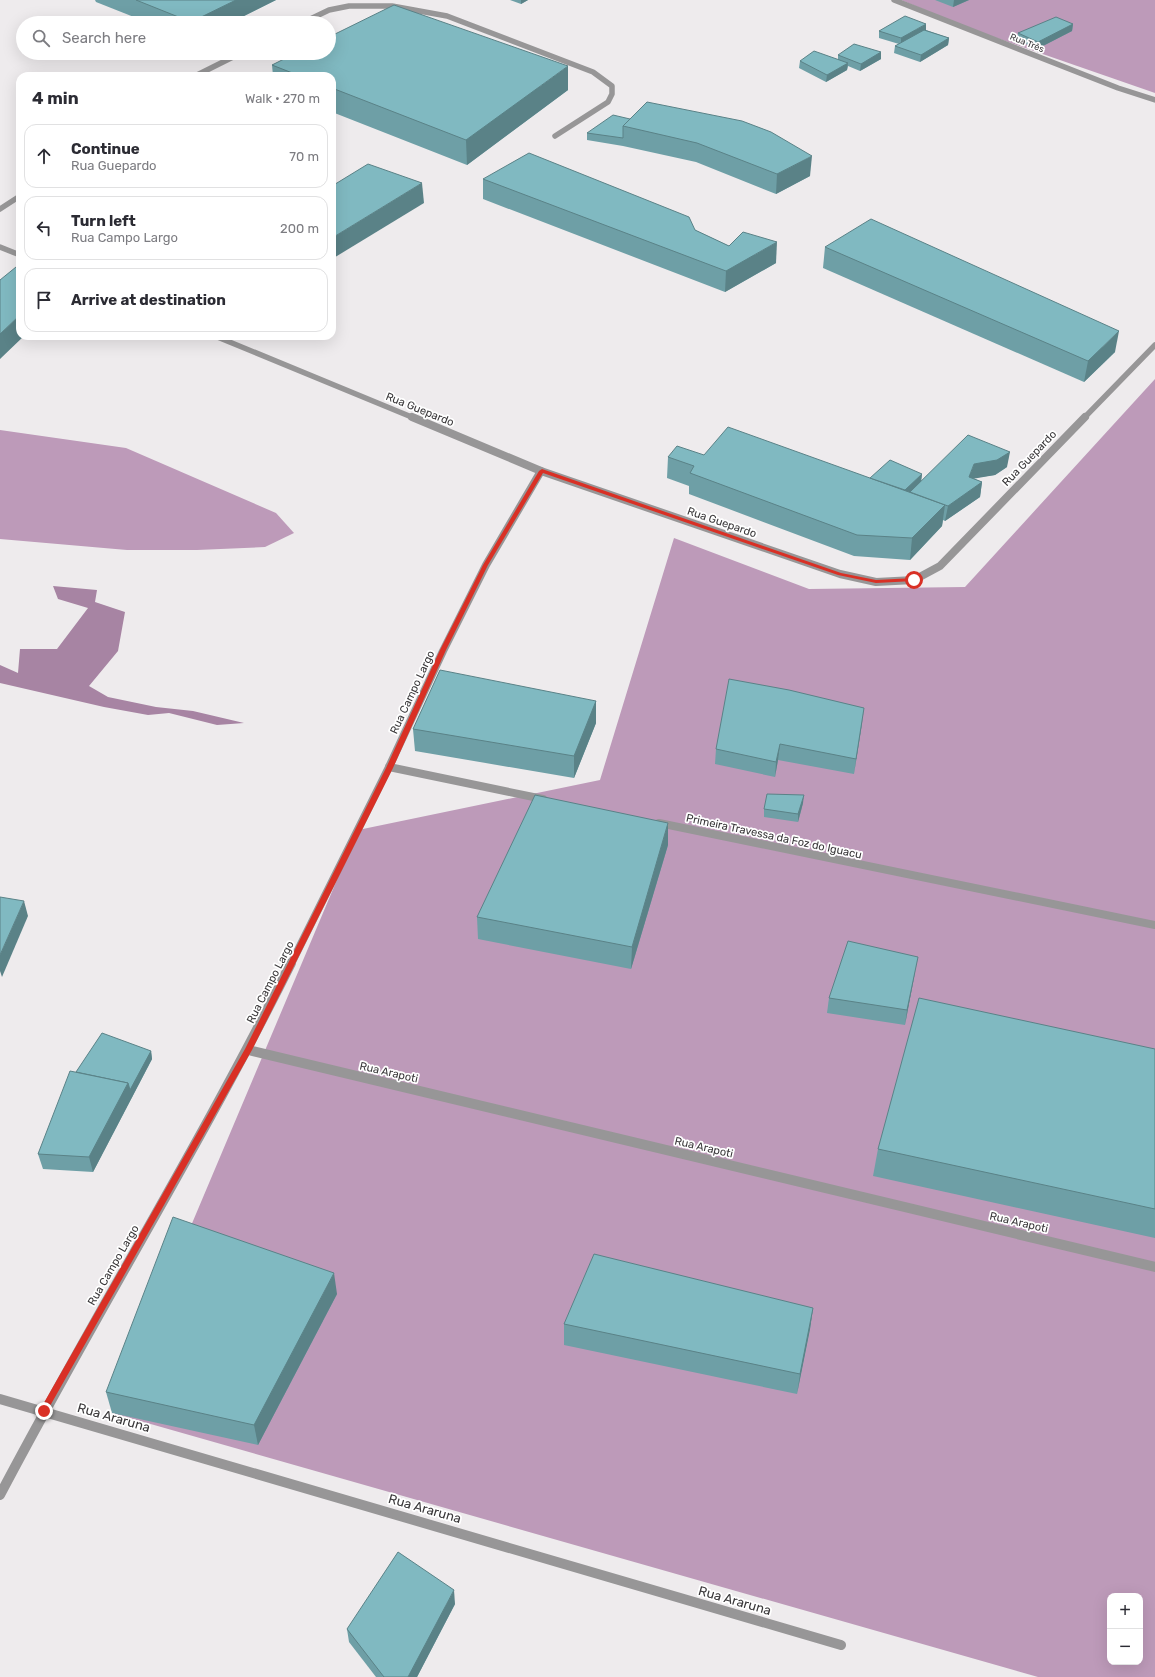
<!DOCTYPE html>
<meta charset="utf-8">
<style>
body{margin:0;font-family:Rubik,sans-serif;background:#f2f2f3;color:#2b2b33}
.controls{position:absolute;right:12px;bottom:12px;display:grid;overflow:hidden;border-radius:8px;box-shadow:0 4px 16px #0002}
.controls button{width:36px;height:36px;display:grid;place-items:center;padding:0;border:0;border-bottom:1px solid #e1e1e2;background:#fff;color:#2b2b33;font:20px sans-serif}
.stop{position:absolute;width:12px;height:12px;margin:-9px;border:3px solid #d93025;border-radius:50%;background:#fff}
.stop.end{background:#d93025;border-color:#fff;box-shadow:0 1px 4px #0008}
.list{margin:0;padding:0;list-style:none}
h2{display:flex;justify-content:space-between;align-items:center;height:52px;margin:0;padding:0 16px;font-size:17px}
h2 small{font-size:13px;font-weight:400;color:#7c7c81}
.list li{display:grid;grid-template-columns:26px 1fr auto;gap:12px;align-items:center;box-sizing:border-box;height:64px;margin:0 8px 8px;padding:0 8px;border:1px solid #e1e1e2;border-radius:12px}
.list b{display:block;font-size:15px;white-space:nowrap}
.list p{margin:0;font-size:13px;white-space:nowrap;color:#7c7c81}
.list em{font-size:13px;font-style:normal;color:#7c7c81}
.icon{flex:none;width:22px;height:22px;fill:none;stroke:currentColor;stroke-width:2;stroke-linecap:round;stroke-linejoin:round}
.map{position:relative;flex:none;width:1155px;height:1677px;overflow:hidden}
.search{position:absolute;background:#fff;box-shadow:0 4px 16px #0002;left:16px;top:16px;width:320px;height:44px;display:flex;align-items:center;gap:10px;box-sizing:border-box;padding:0 14px;border-radius:22px;color:#7c7c81;font-size:15px}
.panel{position:absolute;background:#fff;box-shadow:0 4px 16px #0002;left:16px;top:72px;width:320px;height:268px;border-radius:12px}
.map>svg:first-child{display:block}
.forest{fill:#bd9ab9;fill-rule:evenodd}
.water{fill:#a784a3}
.lines{fill:none;stroke-linecap:round;stroke-linejoin:round}
.service{stroke:#979697;stroke-width:5.5}
.minor-far2{stroke:#979697;stroke-width:5.5}
.minor-far1{stroke:#979697;stroke-width:8}
.minor{stroke:#979697;stroke-width:10}
.wall{fill:#6e9fa6}
.shaded-wall{fill:#5a8287}
.building{fill:#80b9c1;stroke:#5a8287}
.route{fill:#d93025}
.labels{text-anchor:middle;stroke-width:3.5;stroke-linejoin:round;paint-order:stroke}
.far-street-label{font-size:9px;fill:#393739;stroke:#fff}
.street-label{font-size:11px;fill:#393739;stroke:#fff}
.near-street-label{font-size:13px;fill:#393739;stroke:#fff}
</style>
<div class="map">
<svg width="1155" height="1677" viewBox="0 0 1155 1677">
<rect width="100%" height="100%" fill="#eeebed"/>
<g class="forest">
<polygon points="901,0 1155,0 1155,93 968,28"/>
<path d="M1155,379V1677H1038L112,1413L358,830L600,780L674,538L809,589L965,587ZM1110,1596H1140V1662H1110Z"/>
<polygon points="0,430 126,448 276,513 294,533 265,547 197,550 127,550 0,539"/>
</g>
<polygon class="water" points="53,586 97,590 95,602 125,612 118,651 89,686 108,697 156,707 193,711 244,723 217,725 169,713 148,715 104,707 0,683 0,665 18,673 20,649 57,649 88,608 58,599"/>
<g class="lines">
<g class="service">
<polyline points="302,23 329,10 349,6 392,6 447,16 593,72 612,86 612,94 608,102 555,136"/>
<polyline points="195,76 241,53"/>
<polyline points="0,209 20,196"/>
</g>
<g class="minor-far2">
<polyline points="894,0 1118,88 1155,100"/>
<polyline points="0,247 20,255"/>
<polyline points="215,336 414,418"/>
<polyline points="1084,418 1155,345"/>
</g>
<g class="minor-far1">
<polyline points="412,417 541,471 840,574 876,582 914,580 940,566 1085,417"/>
<polyline points="389,767 543,799"/>
<polyline points="659,823 1155,925"/>
<polyline points="291,964 389,767 443,651 486,565 541,471"/>
</g>
<g class="minor">
<polyline points="248,1050 1155,1267"/>
<polyline points="0,1399 841,1645"/>
<path d="M0,1495C94,1316 201,1144 291,963"/>
</g>
</g>
<g class="wall">
<polygon points="95,0 276,0 230,23 149,23 96,2"/>
<polygon points="510,0 528,0 521,4"/>
<polygon points="935,0 969,0 953,7"/>
<polygon points="1073,24 1072,31 1037,49 1017,40 1018,33"/>
<polygon points="926,30 949,38 948,45 920,62 894,53 895,46 899,44 879,38 879,31"/>
<polygon points="881,52 881,59 860,71 848,66 847,70 826,82 799,68 800,61 838,60 838,55"/>
<polygon points="272,65 568,90 467,165 332,112 332,76 273,76"/>
<polygon points="630,119 810,176 776,194 696,162 623,146 587,140 587,133"/>
<polygon points="483,179 695,230 729,246 776,263 725,292 483,199"/>
<polygon points="825,247 1115,352 1084,382 823,268"/>
<polygon points="704,455 870,478 922,474 921,481 1007,467 995,475 973,478 982,482 980,497 945,521 943,520 942,526 910,560 854,556 689,494 689,486 667,478 668,457"/>
<polygon points="596,701 596,723 574,778 415,751 413,729"/>
<polygon points="862,723 854,774 778,760 775,777 715,764 716,749"/>
<polygon points="803,803 798,822 764,817 764,809"/>
<polygon points="668,845 631,969 478,939 477,917"/>
<polygon points="915,972 905,1025 827,1013 829,998"/>
<polygon points="1155,1049 1155,1238 873,1176 878,1149"/>
<polygon points="151,1051 152,1059 93,1172 43,1169 38,1154 76,1072"/>
<polygon points="337,1294 258,1445 112,1413 106,1392"/>
<polygon points="813,1308 810,1329 797,1394 564,1345 564,1324"/>
<polygon points="455,1604 417,1677 376,1677 349,1642 347,1629"/>
</g>
<g class="shaded-wall">
<polygon points="236,0 276,0 230,23 192,23 191,22"/>
<polygon points="521,0 528,0 521,4"/>
<polygon points="954,0 969,0 953,7"/>
<polygon points="926,24 926,31 901,44 901,38"/>
<polygon points="1073,24 1072,31 1037,49 1038,42"/>
<polygon points="949,38 948,45 920,62 921,55"/>
<polygon points="881,52 881,59 860,71 861,64"/>
<polygon points="848,63 847,70 826,82 827,75"/>
<polygon points="568,66 568,90 467,165 466,140"/>
<polygon points="812,156 810,176 776,194 777,174"/>
<polygon points="422,183 424,203 332,259 332,238"/>
<polygon points="777,242 776,263 725,292 726,271"/>
<polygon points="20,315 20,336 24,336 0,359 0,334"/>
<polygon points="1119,331 1115,352 1084,382 1088,361"/>
<polygon points="1010,452 1007,467 995,475 972,479 969,477 974,464"/>
<polygon points="922,474 921,482 904,498 905,490"/>
<polygon points="982,482 980,497 945,521 948,506"/>
<polygon points="945,505 942,526 910,560 912,538"/>
<polygon points="596,701 596,723 574,778 574,756"/>
<polygon points="864,708 862,723 854,774 856,759"/>
<polygon points="780,744 778,760 775,777 776,762"/>
<polygon points="804,795 803,803 798,822 798,814"/>
<polygon points="668,823 668,845 631,969 632,947"/>
<polygon points="24,901 28,916 2,977 0,971 0,955"/>
<polygon points="918,957 915,972 905,1025 907,1010"/>
<polygon points="151,1051 152,1059 93,1172 89,1157 128,1083"/>
<polygon points="334,1273 337,1294 258,1445 254,1425"/>
<polygon points="813,1308 810,1329 797,1394 800,1374"/>
<polygon points="454,1590 455,1604 417,1677 408,1677"/>
</g>
<g class="building">
<polygon points="136,0 236,0 191,22"/>
<polygon points="394,5 568,66 466,140 332,88 332,76 300,76 272,65 296,53 329,53 329,37"/>
<polygon points="905,16 926,24 901,38 879,31"/>
<polygon points="1056,17 1073,24 1038,42 1018,33"/>
<polygon points="924,30 949,38 921,55 895,46"/>
<polygon points="854,44 881,52 861,64 838,55"/>
<polygon points="814,51 848,63 827,75 800,61"/>
<polygon points="647,102 742,121 771,132 812,156 777,174 697,143 623,126"/>
<polygon points="613,115 630,119 623,126 623,138 587,133"/>
<polygon points="529,153 689,217 695,230 729,246 743,232 777,242 726,271 483,179"/>
<polygon points="368,164 422,183 332,238 332,186"/>
<polygon points="871,219 1119,331 1088,361 825,247"/>
<polygon points="16,267 20,268 20,315 0,334 0,280"/>
<polygon points="728,427 945,505 912,538 857,535 690,473 694,466 668,457 677,446 704,455"/>
<polygon points="968,435 1010,452 997,460 974,464 969,477 982,482 948,506 910,492"/>
<polygon points="890,460 922,474 905,490 870,478"/>
<polygon points="440,670 596,701 574,756 413,729"/>
<polygon points="729,679 789,690 864,708 856,759 780,744 776,762 716,749"/>
<polygon points="767,794 804,795 798,814 764,809"/>
<polygon points="535,795 668,823 632,947 477,917"/>
<polygon points="0,897 24,901 0,955"/>
<polygon points="848,941 918,957 907,1010 829,998"/>
<polygon points="919,998 1155,1049 1155,1209 878,1149"/>
<polygon points="102,1033 151,1051 130,1090 128,1083 76,1072"/>
<polygon points="70,1071 128,1083 89,1157 38,1154"/>
<polygon points="173,1217 334,1273 254,1425 106,1392"/>
<polygon points="594,1254 813,1308 800,1374 564,1324"/>
<polygon points="398,1552 454,1590 408,1677 384,1677 347,1629"/>
</g>
<polygon class="route" points="542,469 841,573 876,580 914,578 917,580 914,581 876,583 838,575 543,473 488,565 446,650 393,768 252,1050 46,1413 41,1413 41,1408 245,1049 386,768 440,650 483,565 539,471"/>
<g class="labels">
<g class="far-street-label">
<text transform="translate(1027 43) rotate(22)" y="3">Rua Três</text>
</g>
<g class="street-label">
<text transform="translate(420 409) rotate(22)" y="4">Rua Guepardo</text>
<text transform="translate(1029 458) rotate(-46)" y="4">Rua Guepardo</text>
<text transform="translate(722 522) rotate(19)" y="4">Rua Guepardo</text>
<text transform="translate(412 692) rotate(-65)" y="4">Rua Campo Largo</text>
<text transform="translate(774 836) rotate(12)" y="4">Primeira Travessa da Foz do Iguacu</text>
<text transform="translate(270 982) rotate(-63)" y="4">Rua Campo Largo</text>
<text transform="translate(389 1072) rotate(13)" y="4">Rua Arapoti</text>
<text transform="translate(704 1147) rotate(13)" y="4">Rua Arapoti</text>
<text transform="translate(1019 1222) rotate(13)" y="4">Rua Arapoti</text>
<text transform="translate(113 1265) rotate(-60)" y="4">Rua Campo Largo</text>
</g>
<g class="near-street-label">
<text transform="translate(114 1417) rotate(16)" y="5">Rua Araruna</text>
<text transform="translate(425 1508) rotate(16)" y="5">Rua Araruna</text>
<text transform="translate(735 1600) rotate(16)" y="5">Rua Araruna</text>
</g>
</g>
</svg>
<div class="controls">
<button>+</button>
<button>−</button>
</div>
<div class="stop" style="left:914px;top:580px"></div>
<div class="stop end" style="left:44px;top:1411px"></div>
<div class="search"><svg class="icon" aria-label="search" viewBox="0 0 24 24"><circle cx="10" cy="10" r="6"/><path d="M15 15l6 6"/></svg>Search here</div>
<section class="panel">
<h2>4 min<small>Walk · 270 m</small></h2>
<ul class="list">
<li><svg class="icon" aria-label="ahead" viewBox="0 0 24 24"><path d="M12 20V5M6 11l6-6 6 6"/></svg><div><b>Continue</b><p>Rua Guepardo</p></div><em>70 m</em></li>
<li><svg class="icon" aria-label="left" viewBox="0 0 24 24"><path d="M17 20v-9H6M10 6l-5 5 5 5"/></svg><div><b>Turn left</b><p>Rua Campo Largo</p></div><em>200 m</em></li>
<li><svg class="icon" aria-label="arrive" viewBox="0 0 24 24"><path d="M6 21V4h12l-3 4 3 4H6"/></svg><div><b>Arrive at destination</b></div></li>
</ul>
</section>
</div>
